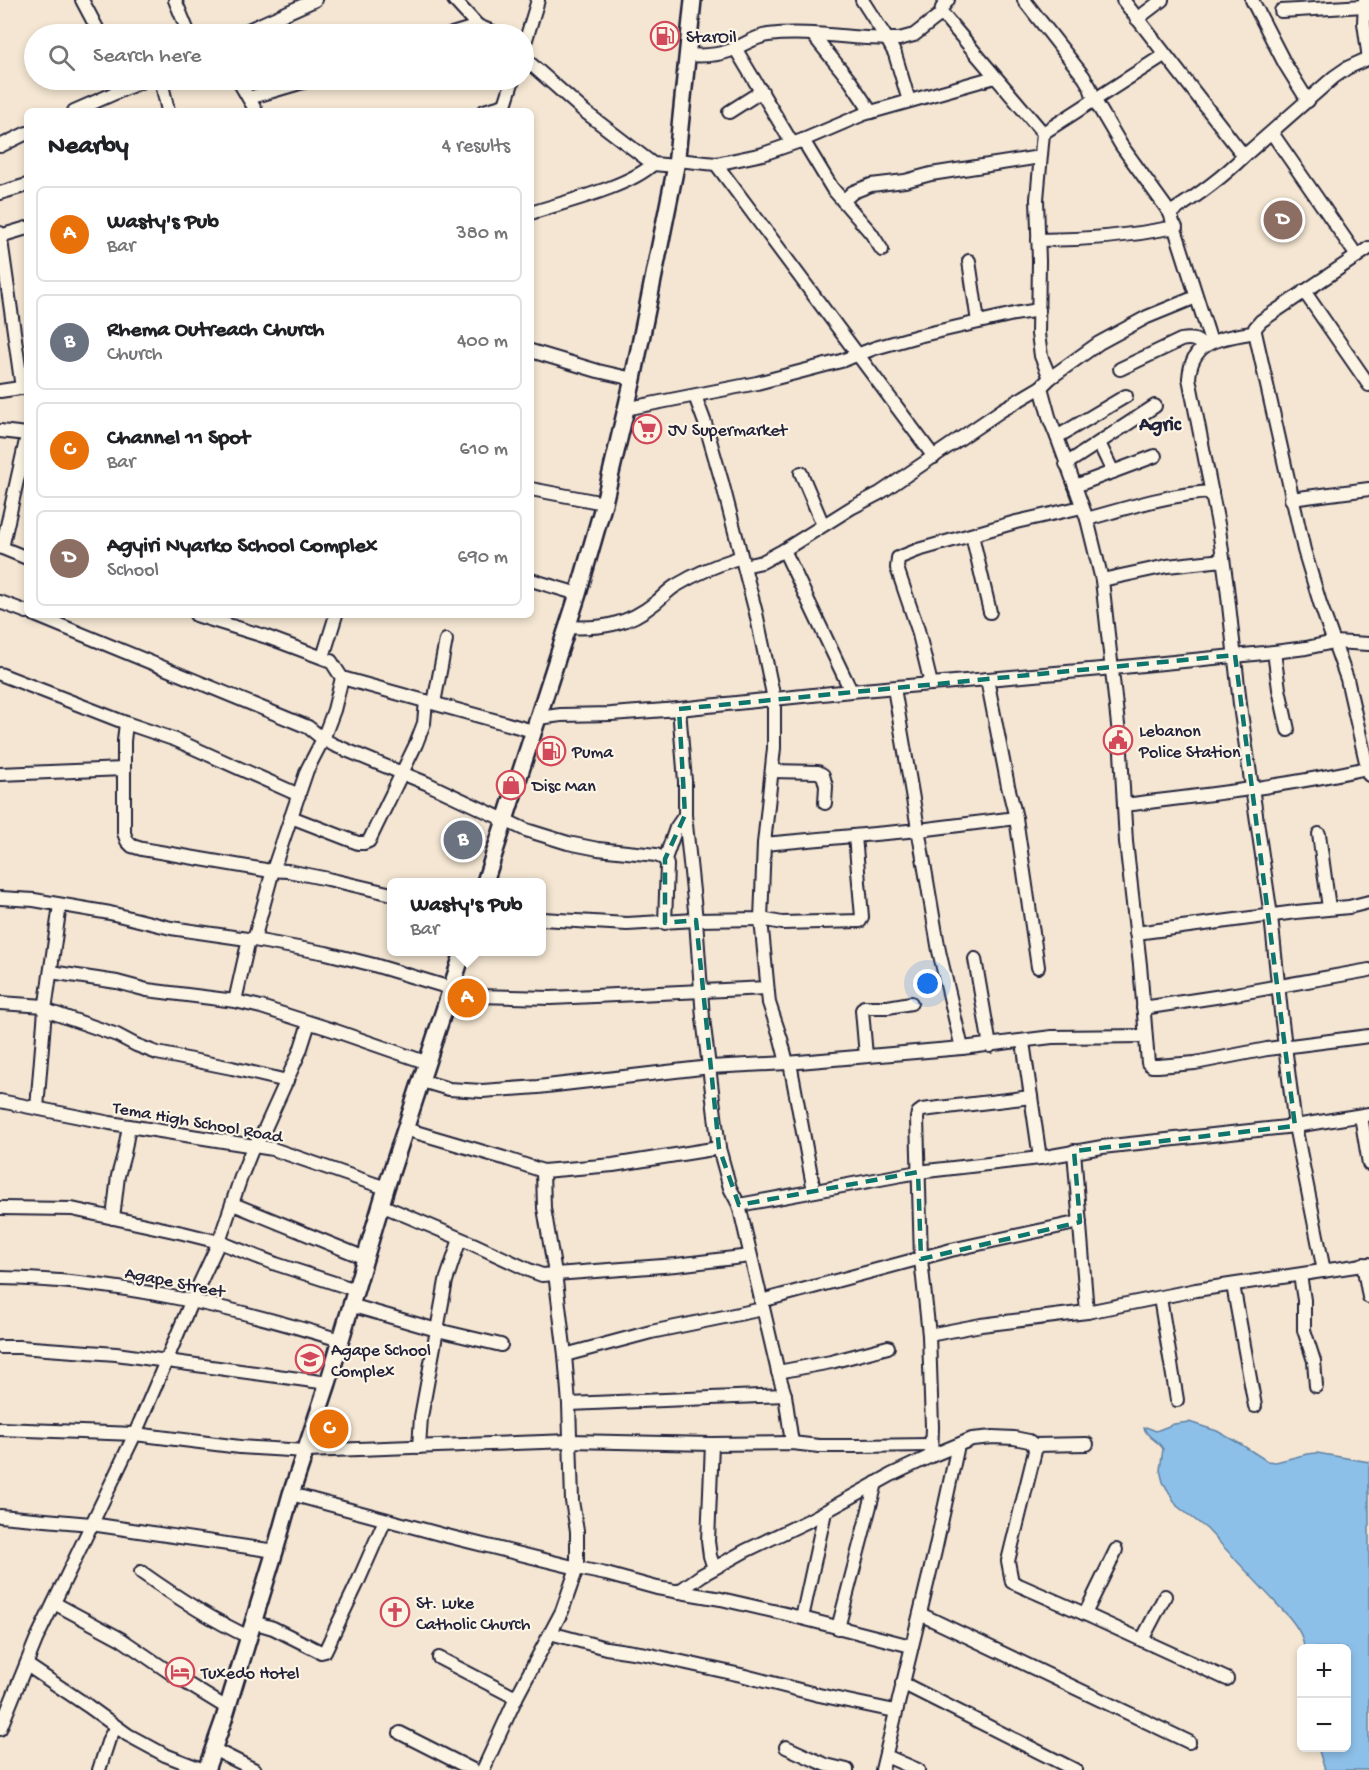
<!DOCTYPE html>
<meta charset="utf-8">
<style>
body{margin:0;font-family:"Gochi Hand",sans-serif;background:#f6f6f6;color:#202124}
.controls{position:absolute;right:18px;bottom:18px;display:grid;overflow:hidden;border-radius:9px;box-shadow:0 3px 9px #0003}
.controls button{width:54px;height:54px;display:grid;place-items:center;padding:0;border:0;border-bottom:2px solid #e0e0e0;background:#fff;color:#202124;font:30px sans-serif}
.you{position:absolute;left:928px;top:984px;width:21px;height:21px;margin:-15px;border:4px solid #fff;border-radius:50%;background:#1a73e8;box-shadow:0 0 0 9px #1a73e833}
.badge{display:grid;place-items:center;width:39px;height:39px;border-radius:50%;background:#7c3aed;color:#fff;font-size:20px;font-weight:700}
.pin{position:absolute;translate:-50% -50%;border:3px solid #fff;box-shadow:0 2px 6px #0006}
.popup{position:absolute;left:387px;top:878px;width:159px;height:78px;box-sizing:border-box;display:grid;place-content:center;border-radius:9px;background:#fff;filter:drop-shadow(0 2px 4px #0005);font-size:20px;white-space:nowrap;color:#757577}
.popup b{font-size:22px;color:#202124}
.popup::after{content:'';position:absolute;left:50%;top:100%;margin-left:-12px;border:12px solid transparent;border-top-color:#fff}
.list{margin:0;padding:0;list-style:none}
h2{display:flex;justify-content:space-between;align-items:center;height:78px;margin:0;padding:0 24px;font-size:26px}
h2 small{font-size:20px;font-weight:400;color:#757577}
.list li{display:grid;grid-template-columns:39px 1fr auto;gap:18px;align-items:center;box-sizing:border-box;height:96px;margin:0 12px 12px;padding:0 12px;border:2px solid #e0e0e0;border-radius:9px}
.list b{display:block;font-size:22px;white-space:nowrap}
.list p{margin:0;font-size:20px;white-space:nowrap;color:#757577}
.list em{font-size:20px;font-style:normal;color:#757577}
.icon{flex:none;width:33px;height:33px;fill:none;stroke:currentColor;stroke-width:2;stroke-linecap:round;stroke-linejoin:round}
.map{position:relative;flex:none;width:1369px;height:1770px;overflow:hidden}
.search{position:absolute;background:#fff;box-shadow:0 3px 9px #0003;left:24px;top:24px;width:510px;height:66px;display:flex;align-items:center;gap:15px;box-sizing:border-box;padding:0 21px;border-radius:33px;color:#757577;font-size:22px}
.panel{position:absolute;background:#fff;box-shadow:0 3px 9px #0003;left:24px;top:108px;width:510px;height:510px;border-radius:9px}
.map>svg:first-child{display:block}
.water{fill:#8dc0e9;stroke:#6281a3;stroke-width:1.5}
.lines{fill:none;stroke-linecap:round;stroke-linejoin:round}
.minor-casing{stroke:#22223b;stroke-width:16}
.major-casing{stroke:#22223b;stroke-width:20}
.minor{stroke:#fcf5e5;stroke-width:12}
.major{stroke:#fcf5e5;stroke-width:15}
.marked{fill:none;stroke:#0f766e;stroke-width:4.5;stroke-dasharray:12 8;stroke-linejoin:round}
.labels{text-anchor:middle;stroke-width:4.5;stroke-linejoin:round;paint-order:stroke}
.poi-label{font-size:18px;fill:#22223b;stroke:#fcf5e5;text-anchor:start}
.street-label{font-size:18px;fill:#22223b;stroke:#fcf5e5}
.neighbourhood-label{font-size:20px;font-weight:bold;fill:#22223b;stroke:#fcf5e5}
</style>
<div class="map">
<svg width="1369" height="1770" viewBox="0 0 1369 1770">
<rect width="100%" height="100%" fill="#f4e6d2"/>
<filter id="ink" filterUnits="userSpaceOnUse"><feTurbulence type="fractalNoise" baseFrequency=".0167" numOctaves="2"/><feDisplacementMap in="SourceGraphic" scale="12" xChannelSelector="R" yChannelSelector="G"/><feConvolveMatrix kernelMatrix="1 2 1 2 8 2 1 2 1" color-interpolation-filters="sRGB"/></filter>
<g filter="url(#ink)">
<path class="water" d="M1189,1422L1217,1431L1242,1445L1267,1461L1276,1462L1307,1454L1317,1453L1369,1462V1770H1325L1318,1748H1346V1648H1304C1303,1635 1297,1627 1289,1617L1207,1529L1177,1506L1163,1482L1160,1470L1163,1449C1158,1440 1147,1438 1144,1428L1146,1427L1156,1431L1174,1424Z"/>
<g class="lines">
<g class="minor-casing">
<g id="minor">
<polyline points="82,0 100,34"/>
<polyline points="175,0 189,34"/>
<polyline points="454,0 478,26 498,34"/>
<polyline points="862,0 887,39 895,54 909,101"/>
<polyline points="1024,0 1084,77 1090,87 1094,99 1121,145 1170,213 1211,342"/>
<polyline points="1123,0 1244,156 1334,77 1347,68 1369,58"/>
<polyline points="1252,0 1285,64 1308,101"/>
<polyline points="1365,0 1364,23 1369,59"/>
<polyline points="1281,11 1364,6"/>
<polyline points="941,16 942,8 948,0"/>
<polyline points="1137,19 1162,0"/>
<polyline points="239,34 315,0"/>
<polyline points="452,34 478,26"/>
<polyline points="813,35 851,82 871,112"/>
<polyline points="524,46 538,0"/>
<polyline points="735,48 792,143"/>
<path d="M688,55C702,56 715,56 729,51C743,46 753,37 768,35C811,30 856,40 899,39L914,35L937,17L941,16L945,17L1043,133L1037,199L1039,261L1038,334L1041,356L1050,378"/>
<polyline points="524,58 584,111 653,164 676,166"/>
<polyline points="161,80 168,111"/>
<polyline points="238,80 256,111"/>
<polyline points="249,98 310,80"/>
<polyline points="74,111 145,80"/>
<polyline points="484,111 505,105"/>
<polyline points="503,111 513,80"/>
<polyline points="729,112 762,91"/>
<polyline points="1043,133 1164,55"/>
<polyline points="1272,133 1357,256"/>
<polyline points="803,140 832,188 871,233 882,250"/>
<polyline points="0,146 27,133"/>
<polyline points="677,160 716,164 763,154 803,140 864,114 995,77"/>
<polyline points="716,164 934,457"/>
<polyline points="0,193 27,185"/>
<polyline points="843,201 853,192 871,185 905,181 931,174 1040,157"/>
<path d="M531,213C564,202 629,187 653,164"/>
<path d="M1170,213C1197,196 1221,179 1244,156"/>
<polyline points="0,233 22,388"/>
<polyline points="0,236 27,228"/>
<path d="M1038,240C1085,240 1130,236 1176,227"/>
<polyline points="1369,248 1261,321 1255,328 1255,332 1304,550 1320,603 1347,679 1369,775"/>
<polyline points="969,261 978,322"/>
<polyline points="1304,291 1369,385"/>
<path d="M1255,332C1223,339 1192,338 1189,378L1219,529L1227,587L1241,713L1271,916L1282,1022L1295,1126L1324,1271"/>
<polyline points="531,351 598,371 633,379"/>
<path d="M1120,369L1181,340C1191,338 1196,339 1203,346"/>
<polyline points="1041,387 1050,420 1057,437 1087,519 1102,580 1121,752 1126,842 1140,965 1148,1063 1152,1066 1158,1066 1195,1063 1267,1049 1369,1036"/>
<polyline points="0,391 27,387"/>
<polyline points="625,409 757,383 841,361 875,348 918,336 1014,314 1039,310"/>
<polyline points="0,431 27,434"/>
<polyline points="1057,437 1126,396"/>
<polyline points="1099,443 1113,472"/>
<polyline points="1066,464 1155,406"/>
<polyline points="801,473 823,525"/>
<polyline points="1075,486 1155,456"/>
<polyline points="531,489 604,503"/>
<polyline points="1291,499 1369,489"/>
<path d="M1087,519C1127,508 1169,494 1212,492"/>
<polyline points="972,535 990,612"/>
<polyline points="0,547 27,558"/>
<polyline points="2,548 27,436"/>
<polyline points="784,550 851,691"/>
<polyline points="744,566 762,562 784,550 851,508 880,493 1002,410 1041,387 1050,378 1099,343 1147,317 1196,297"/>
<polyline points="531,580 578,594"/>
<polyline points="1102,580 1167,566 1223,560"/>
<polyline points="0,602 27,612"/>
<polyline points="35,615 308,727 323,739 334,745 426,783 526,830 568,843 598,849 656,855 665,859 667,865 665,923"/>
<polyline points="196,615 267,637 331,661 342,678 334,710 323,739 307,770 273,870 254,940"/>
<path d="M567,627C601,629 628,625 655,603C663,597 668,590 677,585C697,573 719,564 741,557"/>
<polyline points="1274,652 1279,689 1288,730"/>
<polyline points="323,657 336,615"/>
<polyline points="0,674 126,723 176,740 299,795"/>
<polyline points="342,678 533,731"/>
<polyline points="987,679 1008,786 1016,818 1038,967"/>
<polyline points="931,684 918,630 897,568 898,558 918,550 1016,522 1082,507"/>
<polyline points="894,688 939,951 962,1048"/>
<polyline points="434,703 446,640"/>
<polyline points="679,709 685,781 685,815 696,920 703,1018 719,1148 730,1188 739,1205 778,1372 785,1395 792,1443"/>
<polyline points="538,718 561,715 611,714 679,709 851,691 1113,668 1274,652 1306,648 1334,642 1369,644"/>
<polyline points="126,723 124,741 124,833 127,841 132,846 142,849 265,870 288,871 328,879 392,894"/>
<polyline points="772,771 818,772 823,775 826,786 825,803"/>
<polyline points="0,774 124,769"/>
<path d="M1124,805C1205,795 1287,786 1367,768"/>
<polyline points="291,817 358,843 364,843 369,841 416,744 424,723 426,701"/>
<polyline points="1319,834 1329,908"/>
<polyline points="764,844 919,830 1016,818"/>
<polyline points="665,859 676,828 685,815"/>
<polyline points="0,898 34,900 110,913 171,928 254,940 326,953 374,965 477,996 551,998 767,988"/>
<polyline points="542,919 627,924 696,920 761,919 764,844 774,748 774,699 756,613 722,482 705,423 695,396"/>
<polyline points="1136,933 1296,912 1349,907 1369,902"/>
<polyline points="975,959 990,1046"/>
<polyline points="51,972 117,982 147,990 235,1001 261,1007 333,1030 428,1063"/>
<polyline points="235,1001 249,939"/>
<polyline points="0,1003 45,1006"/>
<polyline points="1143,1008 1235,994 1369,970"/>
<polyline points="45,1010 117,1035 136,1045 157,1053 232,1068 287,1081"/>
<polyline points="1023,1042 1040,1158"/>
<polyline points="866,1056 862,1010 864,1007 888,1007 911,1003"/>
<polyline points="787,1063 781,1039 769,1003 761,919 782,923 860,921 862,917 855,836"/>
<polyline points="790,1063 814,1191"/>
<polyline points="422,1081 449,1089 482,1091 538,1087 710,1067 787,1063 962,1048 1052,1037 1145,1036"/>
<polyline points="0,1101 110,1123 273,1149 386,1188"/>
<polyline points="37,1108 45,1010 60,905"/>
<polyline points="1361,1116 1369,1164"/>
<polyline points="405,1129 504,1158 543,1171 613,1165 719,1148"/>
<polyline points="1074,1151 1087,1312"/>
<polyline points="233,1204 365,1258"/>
<polyline points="381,1205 473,1244 531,1271 542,1275 676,1265 750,1256"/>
<polyline points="739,1205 918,1172 1040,1158 1102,1147 1295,1126 1369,1114"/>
<polyline points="0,1208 72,1209 183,1233 219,1242 276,1264 356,1290"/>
<polyline points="113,1218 118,1176 124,1154 129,1126"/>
<polyline points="1363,1264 1369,1297"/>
<polyline points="1300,1275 1304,1300 1304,1330 1314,1361 1316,1386"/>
<path d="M0,1278C116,1280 229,1306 340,1340"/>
<polyline points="1233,1285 1255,1406"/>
<polyline points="1160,1298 1177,1400"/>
<polyline points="761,1301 951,1250 1080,1222"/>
<polyline points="350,1305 437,1330 501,1345"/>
<polyline points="929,1335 981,1325 1087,1312 1196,1290 1369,1264"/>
<polyline points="0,1347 19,1347 116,1354 328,1383"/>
<polyline points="565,1355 651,1332 763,1309"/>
<polyline points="778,1372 831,1362 888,1347"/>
<polyline points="569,1404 785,1395"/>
<polyline points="0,1429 135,1434 240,1447 306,1451 570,1441 712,1444 792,1443 819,1446 856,1446 931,1445"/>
<polyline points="712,1444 708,1541 710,1556 714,1568"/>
<polyline points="1034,1445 1035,1451 1008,1561 1012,1582 1085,1614 1227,1679"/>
<polyline points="419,1447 421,1417 446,1281 460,1239"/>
<polyline points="931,1456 932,1427 929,1335 921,1259 917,1118 918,1113 922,1110 1031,1097"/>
<polyline points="291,1494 447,1536 577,1568 606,1574 657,1588 721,1599 786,1614 911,1646"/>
<polyline points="0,1516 91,1524 275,1551"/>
<path d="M141,1572C176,1597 210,1619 249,1637"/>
<polyline points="678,1592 702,1575 745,1551 810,1520 891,1475 931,1456 972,1439 993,1437 1014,1438 1029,1441 1034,1445 1087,1444"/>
<polyline points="54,1603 121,1639 178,1678 227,1708"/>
<polyline points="920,1614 1189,1742"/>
<polyline points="1085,1614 1116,1550"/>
<polyline points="802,1618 825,1512"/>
<polyline points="253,1622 273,1628 321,1652 325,1651 357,1584 385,1520"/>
<polyline points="838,1628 876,1483"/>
<polyline points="550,1633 606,1648 646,1654 741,1675 819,1695 895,1711"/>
<polyline points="1142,1640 1165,1596"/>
<polyline points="439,1658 516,1698"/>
<polyline points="27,1665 88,1706 128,1735 165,1755 204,1770"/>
<polyline points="902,1683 1075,1770"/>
<polyline points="0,1729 36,1640 135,1434 192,1300 219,1242 241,1177 253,1147 262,1135 300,1051 309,1023"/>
<polyline points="400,1733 473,1770"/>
<polyline points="786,1747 826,1765 847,1770"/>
<polyline points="213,1749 255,1770"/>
<polyline points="886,1756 918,1770"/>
<polyline points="99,1770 109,1739 116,1727"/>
<polyline points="483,1770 516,1698 562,1611 577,1568 577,1531 572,1501 569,1404 565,1355 555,1273 544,1208 543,1171"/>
<polyline points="882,1770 935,1551 958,1445"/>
</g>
</g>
<g class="major-casing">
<g id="major">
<polyline points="485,882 578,594 604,503 633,379 676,166 693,0"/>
<polyline points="206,1770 223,1722 275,1551 291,1494 328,1383 386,1188 463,952"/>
</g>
</g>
<use href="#minor" class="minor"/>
<use href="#major" class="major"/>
</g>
</g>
<path class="marked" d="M1235,655L1295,1126L1074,1151L1080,1222L921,1259L918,1172L739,1205L719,1148L696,920L665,923V859L685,815L679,709Z"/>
<defs>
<g id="fuel-ring" transform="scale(1.5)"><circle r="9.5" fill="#fcf5e5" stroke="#d1495b" stroke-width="1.5"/><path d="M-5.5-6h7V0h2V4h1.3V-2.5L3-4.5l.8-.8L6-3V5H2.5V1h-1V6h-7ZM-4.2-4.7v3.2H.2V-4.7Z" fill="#d1495b"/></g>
<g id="supermarket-ring" transform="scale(1.5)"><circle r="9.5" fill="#fcf5e5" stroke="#d1495b" stroke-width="1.5"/><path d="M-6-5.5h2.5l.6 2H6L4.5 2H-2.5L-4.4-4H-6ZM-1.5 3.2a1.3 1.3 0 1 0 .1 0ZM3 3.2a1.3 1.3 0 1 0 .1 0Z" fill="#d1495b"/></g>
<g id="civic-ring" transform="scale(1.5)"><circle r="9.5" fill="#fcf5e5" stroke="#d1495b" stroke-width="1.5"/><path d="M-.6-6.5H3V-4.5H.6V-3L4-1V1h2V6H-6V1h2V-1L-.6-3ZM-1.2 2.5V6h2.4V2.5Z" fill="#d1495b"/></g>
<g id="shop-ring" transform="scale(1.5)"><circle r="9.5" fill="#fcf5e5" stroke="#d1495b" stroke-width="1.5"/><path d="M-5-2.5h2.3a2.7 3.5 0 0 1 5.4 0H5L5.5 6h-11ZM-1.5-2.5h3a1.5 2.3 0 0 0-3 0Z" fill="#d1495b"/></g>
<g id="school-ring" transform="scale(1.5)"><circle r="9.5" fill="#fcf5e5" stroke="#d1495b" stroke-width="1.5"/><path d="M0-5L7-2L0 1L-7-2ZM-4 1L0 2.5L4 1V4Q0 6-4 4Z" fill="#d1495b"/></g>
<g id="church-ring" transform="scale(1.5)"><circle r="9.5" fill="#fcf5e5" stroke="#d1495b" stroke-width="1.5"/><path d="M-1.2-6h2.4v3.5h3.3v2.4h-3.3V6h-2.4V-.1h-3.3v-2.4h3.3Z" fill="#d1495b"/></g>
<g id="hotel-ring" transform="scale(1.5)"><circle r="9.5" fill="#fcf5e5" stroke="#d1495b" stroke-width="1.5"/><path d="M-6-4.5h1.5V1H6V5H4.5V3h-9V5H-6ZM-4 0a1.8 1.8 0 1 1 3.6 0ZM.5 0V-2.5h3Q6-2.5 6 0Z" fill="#d1495b"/></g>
</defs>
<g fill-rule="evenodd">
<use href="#fuel-ring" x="665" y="36"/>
<use href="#supermarket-ring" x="647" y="429"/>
<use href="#civic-ring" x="1118" y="740"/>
<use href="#fuel-ring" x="551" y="751"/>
<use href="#shop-ring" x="511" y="785"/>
<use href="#school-ring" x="310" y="1359"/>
<use href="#church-ring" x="395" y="1612"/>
<use href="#hotel-ring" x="180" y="1672"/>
</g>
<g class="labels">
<g class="poi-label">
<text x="686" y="42">StarOil</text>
<text x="668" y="435">JV Supermarket</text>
<text x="1139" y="736">Lebanon<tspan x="1139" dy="21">Police Station</tspan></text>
<text x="572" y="757">Puma</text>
<text x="532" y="791">Disc Man</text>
<text x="331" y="1355">Agape School<tspan x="331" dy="21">Complex</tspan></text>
<text x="416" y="1608">St. Luke<tspan x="416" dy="21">Catholic Church</tspan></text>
<text x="201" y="1678">Tuxedo Hotel</text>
</g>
<g class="street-label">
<text transform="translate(198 1121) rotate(10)" y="6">Tema High School Road</text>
<text transform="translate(175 1281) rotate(11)" y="6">Agape Street</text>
</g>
<g class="neighbourhood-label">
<text x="1160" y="430">Agric</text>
</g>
</g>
</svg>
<div class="controls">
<button>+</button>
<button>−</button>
</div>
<div class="you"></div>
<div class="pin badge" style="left:467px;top:998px;background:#e8710a">A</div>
<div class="popup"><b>Wasty's Pub</b>Bar</div>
<div class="pin badge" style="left:463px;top:840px;background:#6b7280">B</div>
<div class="pin badge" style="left:329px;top:1429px;background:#e8710a">C</div>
<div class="pin badge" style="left:1283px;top:220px;background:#8d6e63">D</div>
<div class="search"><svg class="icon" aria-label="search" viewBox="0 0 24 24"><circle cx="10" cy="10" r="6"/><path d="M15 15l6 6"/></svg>Search here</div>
<section class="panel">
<h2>Nearby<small>4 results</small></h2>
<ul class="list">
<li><span class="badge" style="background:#e8710a">A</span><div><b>Wasty's Pub</b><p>Bar</p></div><em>380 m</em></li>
<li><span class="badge" style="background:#6b7280">B</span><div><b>Rhema Outreach Church</b><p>Church</p></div><em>400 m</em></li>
<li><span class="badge" style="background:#e8710a">C</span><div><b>Channel 11 Spot</b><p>Bar</p></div><em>610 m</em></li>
<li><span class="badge" style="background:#8d6e63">D</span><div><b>Agyiri Nyarko School Complex</b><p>School</p></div><em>690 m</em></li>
</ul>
</section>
</div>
